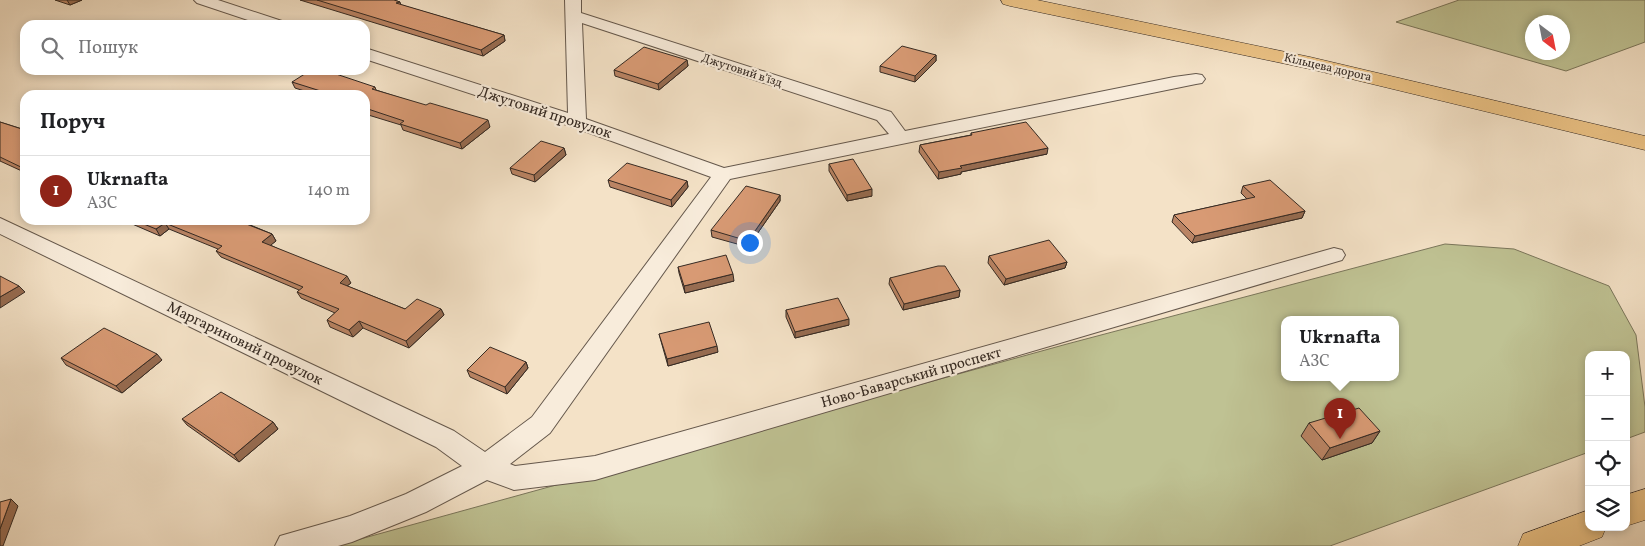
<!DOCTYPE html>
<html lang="uk">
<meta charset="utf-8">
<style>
body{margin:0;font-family:Vollkorn,serif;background:#f6f6f6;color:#202124}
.controls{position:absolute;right:15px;bottom:15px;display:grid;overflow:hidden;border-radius:10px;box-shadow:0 2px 8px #0003}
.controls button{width:45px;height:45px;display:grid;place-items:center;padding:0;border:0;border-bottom:1px solid #e0e0e0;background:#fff;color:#202124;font:25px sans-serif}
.compass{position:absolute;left:1525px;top:15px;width:45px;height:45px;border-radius:50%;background:#fff;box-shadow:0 2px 8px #0003;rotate:148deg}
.you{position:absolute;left:749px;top:242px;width:18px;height:18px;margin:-12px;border:4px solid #fff;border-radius:50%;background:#1a73e8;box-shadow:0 0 0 8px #1a73e833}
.badge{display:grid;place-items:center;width:32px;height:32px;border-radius:50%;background:#8f2418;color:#fff;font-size:16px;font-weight:700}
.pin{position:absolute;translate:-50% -41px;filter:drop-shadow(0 1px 2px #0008)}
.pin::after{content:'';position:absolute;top:26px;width:18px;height:15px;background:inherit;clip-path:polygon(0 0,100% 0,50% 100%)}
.popup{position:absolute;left:1281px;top:316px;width:118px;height:65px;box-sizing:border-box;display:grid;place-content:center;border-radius:10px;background:#fff;filter:drop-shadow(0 1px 4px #0005);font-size:16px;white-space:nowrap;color:#757577}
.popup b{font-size:19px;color:#202124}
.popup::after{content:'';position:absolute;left:50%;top:100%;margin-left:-10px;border:10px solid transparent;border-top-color:#fff}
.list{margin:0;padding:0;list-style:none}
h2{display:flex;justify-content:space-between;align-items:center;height:65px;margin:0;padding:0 20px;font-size:21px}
h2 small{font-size:16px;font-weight:400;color:#757577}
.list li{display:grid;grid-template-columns:32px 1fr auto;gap:15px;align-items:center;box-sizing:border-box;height:70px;padding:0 20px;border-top:1px solid #e0e0e0}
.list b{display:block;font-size:19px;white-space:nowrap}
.list p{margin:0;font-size:16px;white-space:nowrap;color:#757577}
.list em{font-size:16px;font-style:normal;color:#757577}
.icon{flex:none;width:28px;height:28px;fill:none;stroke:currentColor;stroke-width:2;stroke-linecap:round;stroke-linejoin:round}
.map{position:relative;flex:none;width:1645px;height:546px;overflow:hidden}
.search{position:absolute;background:#fff;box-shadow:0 2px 8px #0003;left:20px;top:20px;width:350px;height:55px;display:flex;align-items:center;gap:12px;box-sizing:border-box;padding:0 18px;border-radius:15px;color:#757577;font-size:19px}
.panel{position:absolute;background:#fff;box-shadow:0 2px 8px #0003;left:20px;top:90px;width:350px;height:135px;border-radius:15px}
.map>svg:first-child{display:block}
.green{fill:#bfc293;stroke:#7a765b;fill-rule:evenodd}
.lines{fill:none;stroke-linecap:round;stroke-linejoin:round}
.street-casing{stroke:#65584c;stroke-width:2}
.primary-casing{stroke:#352a23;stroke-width:1}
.highway-casing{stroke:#352a23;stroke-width:1}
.street{fill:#f8ecdb;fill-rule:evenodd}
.primary{fill:#eac184;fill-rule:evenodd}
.highway{fill:#eac184;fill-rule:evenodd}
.wall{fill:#ba8464;stroke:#352a23}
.shaded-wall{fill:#976c51;stroke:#352a23}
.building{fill:#d89a74;stroke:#352a23}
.labels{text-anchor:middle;stroke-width:4.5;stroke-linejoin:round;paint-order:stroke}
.far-street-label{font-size:12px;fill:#352a23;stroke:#f8ecdb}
.street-label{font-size:15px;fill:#352a23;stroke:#f8ecdb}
</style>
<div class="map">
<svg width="1645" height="546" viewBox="0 0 1645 546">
<rect width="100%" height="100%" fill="#f4e2c7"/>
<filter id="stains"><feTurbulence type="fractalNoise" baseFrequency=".004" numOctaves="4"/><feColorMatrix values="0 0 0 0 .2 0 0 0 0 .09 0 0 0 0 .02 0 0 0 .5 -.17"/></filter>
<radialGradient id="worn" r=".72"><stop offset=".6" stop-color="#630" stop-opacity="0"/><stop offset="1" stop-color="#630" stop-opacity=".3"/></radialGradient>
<g class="green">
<path d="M1459,0H1645V42L1566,71L1396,22ZM1532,22H1562V52H1532Z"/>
<path d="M1445,244L1514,249L1609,286L1636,335L1645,407V432L1626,439V355H1589V452L1330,546H335L1067,344ZM1285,320H1395V378H1285Z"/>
</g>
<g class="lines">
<g class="street-casing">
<g id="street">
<polygon points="194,0 218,0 285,22 287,25 263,25 197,3"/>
<path d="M565,0H581V13L891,112L905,131L1174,77L1196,74L1202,75L1205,79L1202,83L1196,84L730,179L550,433L510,464L515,466L595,456L1334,248L1342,250L1345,255L1342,260L595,480L514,490L487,480L426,512L352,542L338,546H275L280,536L350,516L406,494L462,466L436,447L0,234V218L454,431L485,452L532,417L711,177L570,126L365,59V48L568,113ZM582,23L877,120L889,134L724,168L586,119Z"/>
</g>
</g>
<g class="primary-casing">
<g id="primary">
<polygon points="1645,489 1645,520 1626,526 1626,495"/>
<polygon points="1589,510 1589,527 1606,527 1602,537 1579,546 1518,546 1523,534"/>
</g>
</g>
<g class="highway-casing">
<polygon id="highway" points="1001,0 1037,0 1310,57 1645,136 1645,150 1310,69 1010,6 1003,4"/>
</g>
<use href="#street" class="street"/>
<use href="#primary" class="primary"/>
<use href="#highway" class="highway"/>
</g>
<g class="wall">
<polygon points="55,0 82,0 70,5"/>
<polygon points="300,0 394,0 400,2 401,5 504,35 505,41 483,56"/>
<polygon points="936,55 936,61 915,82 880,72 880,66"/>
<polygon points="687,60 688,66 659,90 615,76 614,70"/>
<polygon points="292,82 375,87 376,90 490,127 462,149 403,130 401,125 365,114 365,95 317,95 295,88"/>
<polygon points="0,122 25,130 25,177 22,173 24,172 0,161"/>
<polygon points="971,133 1047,154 961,172 961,174 938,179 919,152 920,145 971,135"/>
<polygon points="564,148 566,155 535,182 512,174 510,168"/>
<polygon points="829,164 872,196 847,201 829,171"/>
<polygon points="608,180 687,181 688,187 672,207 610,187"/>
<polygon points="1243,186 1305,211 1302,218 1192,243 1172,222 1174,215 1247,199 1241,193"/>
<polygon points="780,195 780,201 748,247 712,237 711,230"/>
<polygon points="123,220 243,220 244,222 243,222 272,234 276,241 270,245 351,283 347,286 405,309 441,309 444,315 409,348 363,328 353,337 330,327 327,320 335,313 301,298 297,292 299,290 221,257 216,251 218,249 169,229 160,236"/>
<polygon points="989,256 1067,262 1065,268 1004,285 988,263"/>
<polygon points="678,267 734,281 685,293 679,273"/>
<polygon points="890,278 960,290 959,297 903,310 889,284"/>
<polygon points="786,310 849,325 795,338 786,317"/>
<polygon points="659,334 718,352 668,366"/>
<polygon points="61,358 162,360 122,393 66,365"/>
<polygon points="526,362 528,368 507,394 470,377 467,370"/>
<polygon points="182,419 273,422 278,429 239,462 187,425"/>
<polygon points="1309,423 1380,431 1372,443 1322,460 1301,436"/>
</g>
<g class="shaded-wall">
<polygon points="67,0 82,0 70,5"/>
<polygon points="504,35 505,41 483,56 481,50"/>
<polygon points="936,55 936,61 915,82 915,76"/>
<polygon points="687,60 688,66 659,90 658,84"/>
<polygon points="488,120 490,127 462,149 460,143"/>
<polygon points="564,148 566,155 535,182 534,175"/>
<polygon points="1048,148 1047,154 961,172 961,174 938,179 939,172 960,166"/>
<polygon points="687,181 688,187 672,207 671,200"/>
<polygon points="872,189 872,196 847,201 847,195"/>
<polygon points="780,195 780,201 748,247 748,241"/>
<polygon points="1305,211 1302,218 1192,243 1195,236"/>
<polygon points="165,223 169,229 160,236 156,229"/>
<polygon points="272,234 276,241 266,249 262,242"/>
<polygon points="1067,262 1065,268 1004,285 1006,279"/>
<polygon points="733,274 734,281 685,293 684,286"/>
<polygon points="347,276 351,283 343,289 340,283"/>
<polygon points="19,286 25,292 0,308 0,297"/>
<polygon points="960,290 959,297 903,310 904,304"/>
<polygon points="441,309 444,315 409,348 406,341"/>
<polygon points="849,319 849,325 795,338 795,332"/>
<polygon points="359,321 363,328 353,337 349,330"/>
<polygon points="717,346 718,352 668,366 667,359"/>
<polygon points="157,354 162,360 122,393 116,386"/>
<polygon points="526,362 528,368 507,394 505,387"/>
<polygon points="273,422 278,429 239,462 234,455"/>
<polygon points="1380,431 1372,443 1322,460 1330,448"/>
<polygon points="11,499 18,506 3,546 0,546 0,529"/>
</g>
<g class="building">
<polygon points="317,0 394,0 400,2 396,3 504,35 481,50"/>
<polygon points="902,46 936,55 915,76 880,66"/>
<polygon points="644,47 687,60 658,84 614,70"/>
<polygon points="311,70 324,70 375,87 372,89 426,105 430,103 488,120 460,143 400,124 404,121 365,108 365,95 324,95 327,93 292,82"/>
<polygon points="0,122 25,130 25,135 21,137 25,139 25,169 0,157"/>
<polygon points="1026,122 1048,148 960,166 962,168 939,172 920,145 972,135 971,133"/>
<polygon points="541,141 564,148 534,175 510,168"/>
<polygon points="853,159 872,189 847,195 829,164"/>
<polygon points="627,163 687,181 671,200 608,180"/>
<polygon points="1270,180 1305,211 1195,236 1174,215 1255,197 1243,186"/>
<polygon points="746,186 780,195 748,241 711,230"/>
<polygon points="134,220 236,220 272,234 262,242 347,276 340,283 405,309 417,299 441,309 406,341 359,321 349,330 327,320 339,309 297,292 303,287 216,251 222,246 165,223 156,229"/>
<polygon points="1049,240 1067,262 1006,279 989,256"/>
<polygon points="726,255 733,274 684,286 678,267"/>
<polygon points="938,266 945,266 960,290 904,304 890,278"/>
<polygon points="0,276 19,286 0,297"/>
<polygon points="838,298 849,319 795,332 786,310"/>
<polygon points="709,322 717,346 667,359 659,334"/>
<polygon points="104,328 157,354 116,386 61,358"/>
<polygon points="490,347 526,362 505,387 467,370"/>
<polygon points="221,392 273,422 234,455 182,419"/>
<polygon points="1359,408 1380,431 1330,448 1309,423"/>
<polygon points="11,499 0,529 0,502"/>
</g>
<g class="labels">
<g class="far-street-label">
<text transform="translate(1328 67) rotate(13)" y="4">Кільцева дорога</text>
<text transform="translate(742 70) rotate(18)" y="4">Джутовий в’їзд</text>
</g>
<g class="street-label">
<text transform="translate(545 112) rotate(18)" y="5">Джутовий провулок</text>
<text transform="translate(245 343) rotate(26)" y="5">Маргариновий провулок</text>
<text transform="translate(911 377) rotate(-16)" y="5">Ново-Баварський проспект</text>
</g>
</g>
<rect width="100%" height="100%" filter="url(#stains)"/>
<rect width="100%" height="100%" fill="url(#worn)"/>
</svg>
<div class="controls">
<button>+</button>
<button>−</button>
<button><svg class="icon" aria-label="locate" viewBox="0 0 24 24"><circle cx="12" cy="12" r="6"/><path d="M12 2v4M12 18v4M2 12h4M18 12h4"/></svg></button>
<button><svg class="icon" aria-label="layers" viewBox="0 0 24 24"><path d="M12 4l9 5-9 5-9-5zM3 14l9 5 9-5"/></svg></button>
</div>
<svg class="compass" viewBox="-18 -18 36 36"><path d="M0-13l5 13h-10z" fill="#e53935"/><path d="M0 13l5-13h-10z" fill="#757577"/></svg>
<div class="you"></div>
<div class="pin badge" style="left:1340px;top:439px">1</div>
<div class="popup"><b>Ukrnafta</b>АЗС</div>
<div class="search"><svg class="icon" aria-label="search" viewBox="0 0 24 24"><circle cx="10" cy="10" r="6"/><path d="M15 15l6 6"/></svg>Пошук</div>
<section class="panel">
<h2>Поруч<small></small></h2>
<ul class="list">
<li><span class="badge">1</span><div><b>Ukrnafta</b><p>АЗС</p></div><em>140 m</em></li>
</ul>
</section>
</div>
